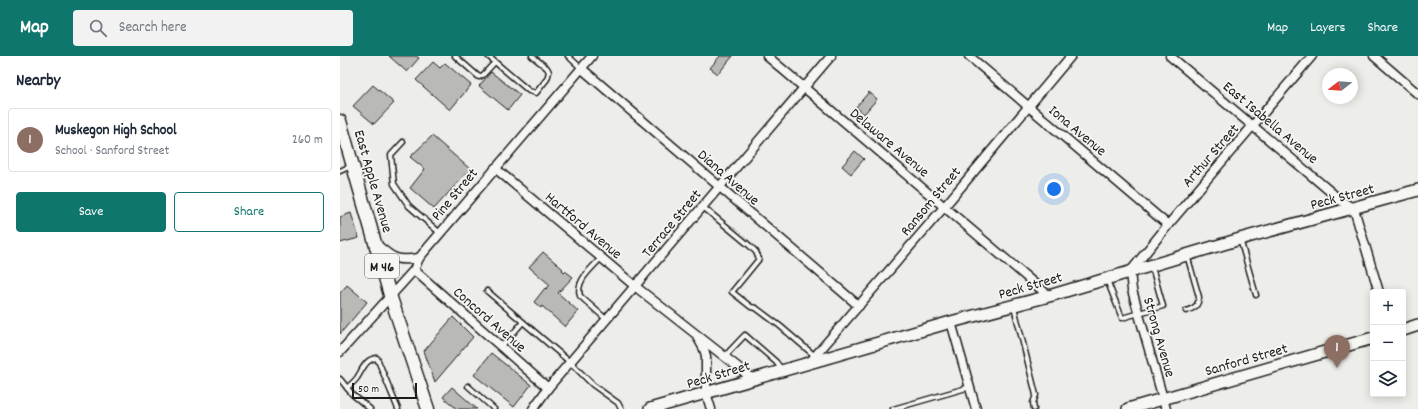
<!DOCTYPE html>
<meta charset="utf-8">
<style>
body{margin:0;font-family:Dekko,sans-serif;background:#f2f2f3;color:#1f2937}
.controls{position:absolute;right:12px;bottom:12px;display:grid;overflow:hidden;border-radius:4px;box-shadow:0 2px 10px #0003}
.controls button{width:36px;height:36px;display:grid;place-items:center;padding:0;border:0;border-bottom:1px solid #e0e1e3;background:#fff;color:#1f2937;font:20px sans-serif}
.compass{position:absolute;left:982px;top:12px;width:36px;height:36px;border-radius:50%;background:#fff;box-shadow:0 2px 10px #0003;rotate:253deg}
.scale{position:absolute;left:12px;bottom:10px;width:65px;box-sizing:border-box;padding-left:4px;border:2px solid #1c1c1c;border-top:0;font-size:11px;line-height:14px;white-space:nowrap;color:#1c1c1c;-webkit-text-stroke:3px #f6f6f2;paint-order:stroke}
.you{position:absolute;left:714px;top:133px;width:14px;height:14px;margin:-10px;border:3px solid #fff;border-radius:50%;background:#1a73e8;box-shadow:0 0 0 6px #1a73e833}
.badge{display:grid;place-items:center;width:26px;height:26px;border-radius:50%;background:#0f766e;color:#fff;font-size:13px;font-weight:700}
.pin{position:absolute;translate:-50% -33px;filter:drop-shadow(0 1px 2px #0008)}
.pin::after{content:'';position:absolute;top:21px;width:14px;height:12px;background:inherit;clip-path:polygon(0 0,100% 0,50% 100%)}
.list{margin:0;padding:0;list-style:none}
h2{display:flex;justify-content:space-between;align-items:center;height:52px;margin:0;padding:0 16px;font-size:17px}
h2 small{font-size:13px;font-weight:400;color:#747a83}
.list li{display:grid;grid-template-columns:26px 1fr auto;gap:12px;align-items:center;box-sizing:border-box;height:64px;margin:0 8px 8px;padding:0 8px;border:1px solid #e0e1e3;border-radius:4px}
.list b{display:block;font-size:15px;white-space:nowrap}
.list p{margin:0;font-size:13px;white-space:nowrap;color:#747a83}
.list em{font-size:13px;font-style:normal;color:#747a83}
.actions{display:flex;gap:8px;padding:12px 16px}
.actions a{flex:1;padding:9px 0;border:1px solid #0f766e;border-radius:4px;text-align:center;font-size:14px;color:#0f766e}
.actions .main{background:#0f766e;color:#fff}
.icon{flex:none;width:22px;height:22px;fill:none;stroke:currentColor;stroke-width:2;stroke-linecap:round;stroke-linejoin:round}
.map{position:relative;flex:none;width:1078px;height:353px;overflow:hidden}
header{display:flex;align-items:center;gap:24px;box-sizing:border-box;height:56px;padding:0 20px;background:#0f766e;color:#fff}
header strong{font-size:19px}
nav{display:flex;gap:22px;margin-inline-start:auto;font-size:14px}
.search{width:280px;height:36px;background:#f2f2f3;display:flex;align-items:center;gap:10px;box-sizing:border-box;padding:0 14px;border-radius:4px;color:#747a83;font-size:15px}
main{display:flex}
aside{flex:1;background:#fff}
.map>svg:first-child{display:block}
.building{fill:#b9b9b6;stroke:#1c1c1c}
.lines{fill:none;stroke-linecap:round;stroke-linejoin:round}
.lane-casing{stroke:#1c1c1c;stroke-width:7}
.street-casing{stroke:#1c1c1c;stroke-width:11}
.secondary-casing{stroke:#1c1c1c;stroke-width:14}
.primary-casing{stroke:#1c1c1c;stroke-width:15}
.lane{stroke:#f6f6f2;stroke-width:4}
.street{stroke:#f6f6f2;stroke-width:8}
.secondary{stroke:#f6f6f2;stroke-width:11}
.primary{stroke:#f6f6f2;stroke-width:12}
.labels{text-anchor:middle;stroke-width:3.5;stroke-linejoin:round;paint-order:stroke}
.shield{fill:#f6f6f2;stroke:#5d5d5c;stroke-width:1}
.shield-label{font-size:14px;font-weight:bold;fill:#1c1c1c}
.street-label{font-size:15px;fill:#1c1c1c;stroke:#f6f6f2}
</style>
<header>
<strong>Map</strong>
<div class="search"><svg class="icon" aria-label="search" viewBox="0 0 24 24"><circle cx="10" cy="10" r="6"/><path d="M15 15l6 6"/></svg>Search here</div>
<nav><a>Map</a><a>Layers</a><a>Share</a></nav>
</header>
<main>
<aside>
<h2>Nearby<small></small></h2>
<ul class="list">
<li><span class="badge" style="background:#8d6e63">1</span><div><b>Muskegon High School</b><p>School · Sanford Street</p></div><em>260 m</em></li>
</ul>
<div class="actions"><a class="main">Save</a><a>Share</a></div>
</aside>
<div class="map">
<svg width="1078" height="353" viewBox="0 0 1078 353">
<rect width="100%" height="100%" fill="#edede9"/>
<filter id="ink" filterUnits="userSpaceOnUse"><feTurbulence type="fractalNoise" baseFrequency=".025" numOctaves="2"/><feDisplacementMap in="SourceGraphic" scale="8" xChannelSelector="R" yChannelSelector="G"/><feConvolveMatrix kernelMatrix="1 2 1 2 8 2 1 2 1" color-interpolation-filters="sRGB"/></filter>
<g filter="url(#ink)">
<g class="building">
<polygon points="49,0 76,0 79,2 67,16"/>
<polygon points="380,0 393,0 378,18 370,12"/>
<polygon points="93,6 100,12 105,7 131,29 110,54 76,24"/>
<polygon points="151,16 180,39 168,54 139,30"/>
<polygon points="33,29 54,47 34,68 13,50"/>
<polygon points="529,36 537,43 524,58 516,51"/>
<polygon points="92,80 130,113 94,153 70,132 85,113 70,101"/>
<polygon points="515,95 524,103 511,118 502,110"/>
<polygon points="11,157 19,182 0,187 0,161"/>
<polygon points="203,196 223,213 222,214 224,216 225,215 233,221 218,237 238,255 225,271 202,250 201,252 194,246 205,232 206,233 210,229 189,211"/>
<polygon points="7,229 27,246 0,278 0,237"/>
<polygon points="113,261 133,281 95,326 84,295"/>
<polygon points="151,297 191,329 174,351 134,319"/>
<polygon points="112,331 137,353 117,353 103,341"/>
</g>
<g class="lines">
<g class="lane-casing">
<g id="lane">
<polyline points="115,0 139,21 143,19 155,6 189,35 196,37 207,23 209,16 207,12 192,0"/>
<polyline points="148,0 155,6"/>
<polyline points="228,0 241,12"/>
<polyline points="63,86 51,99 54,128 69,150 100,177"/>
<polyline points="0,115 11,110"/>
<polyline points="363,151 410,190 416,196 419,203 392,236 411,251 416,252 440,270 475,300"/>
<polyline points="900,183 916,239"/>
<path d="M261,202C252,212 235,225 240,240L267,264"/>
<polyline points="767,224 782,262 823,250 812,211"/>
<polyline points="147,235 183,266"/>
<polyline points="674,251 696,339 693,347 694,353"/>
<path d="M846,255C854,252 858,251 859,241L847,199"/>
<polyline points="161,291 183,266 231,307 253,329 278,347 281,353"/>
<polyline points="385,300 403,281 405,279 436,306 442,314"/>
<polyline points="0,323 12,338 30,353"/>
<polyline points="128,330 154,353"/>
<path d="M7,332C10,329 14,326 17,322C23,313 25,303 37,302L58,353"/>
<polyline points="553,353 630,331"/>
</g>
</g>
<g class="street-casing">
<g id="street">
<polyline points="427,0 709,240"/>
<polyline points="629,0 828,169"/>
<polyline points="830,0 992,137 998,143 1014,153 1039,236"/>
<polyline points="1034,0 1078,38"/>
<polyline points="241,12 519,250"/>
<polyline points="155,112 296,231 413,323"/>
<path d="M35,187C52,202 56,206 79,202"/>
<polyline points="74,214 208,332"/>
<polyline points="611,266 636,353"/>
<polyline points="358,282 364,293 366,300 366,337 371,353"/>
<polyline points="0,296 74,214 79,202 252,0"/>
<polyline points="469,307 605,150 731,0"/>
<polyline points="193,353 208,332 491,0"/>
<polyline points="826,353 792,234 790,216 828,169 972,0"/>
</g>
</g>
<g class="secondary-casing">
<g id="secondary">
<polyline points="1063,274 1078,269"/>
<polyline points="310,353 611,266 709,240 900,183 1078,134"/>
<polyline points="788,353 1033,282"/>
</g>
</g>
<g class="primary-casing">
<polyline id="primary" points="0,65 50,239 88,353"/>
</g>
<use href="#lane" class="lane"/>
<use href="#street" class="street"/>
<use href="#secondary" class="secondary"/>
<use href="#primary" class="primary"/>
</g>
</g>
<g class="labels">
<rect class="shield" x="25" y="198" width="34" height="24" rx="3"/>
<g class="shield-label">
<text x="42" y="215">M 46</text>
</g>
<g class="street-label">
<text transform="translate(931 66) rotate(40)" y="5">East Isabella Avenue</text>
<text transform="translate(738 74) rotate(40)" y="5">Iona Avenue</text>
<text transform="translate(550 86) rotate(40)" y="5">Delaware Avenue</text>
<text transform="translate(870 99) rotate(-49)" y="5">Arthur Street</text>
<text transform="translate(389 121) rotate(41)" y="5">Diana Avenue</text>
<text transform="translate(34 125) rotate(74)" y="5">East Apple Avenue</text>
<text transform="translate(114 138) rotate(-50)" y="5">Pine Street</text>
<text transform="translate(1002 140) rotate(-15)" y="5">Peck Street</text>
<text transform="translate(590 145) rotate(-50)" y="5">Ransom Street</text>
<text transform="translate(331 167) rotate(-50)" y="5">Terrace Street</text>
<text transform="translate(244 169) rotate(40)" y="5">Hartford Avenue</text>
<text transform="translate(690 229) rotate(-16)" y="5">Peck Street</text>
<text transform="translate(150 263) rotate(41)" y="5">Concord Avenue</text>
<text transform="translate(820 281) rotate(74)" y="5">Strong Avenue</text>
<text transform="translate(906 303) rotate(-16)" y="5">Sanford Street</text>
<text transform="translate(378 318) rotate(-17)" y="5">Peck Street</text>
</g>
</g>
</svg>
<div class="controls">
<button>+</button>
<button>−</button>
<button><svg class="icon" aria-label="layers" viewBox="0 0 24 24"><path d="M12 4l9 5-9 5-9-5zM3 14l9 5 9-5"/></svg></button>
</div>
<svg class="compass" viewBox="-18 -18 36 36"><path d="M0-13l5 13h-10z" fill="#e53935"/><path d="M0 13l5-13h-10z" fill="#747a83"/></svg>
<div class="scale">50 m</div>
<div class="you"></div>
<div class="pin badge" style="left:997px;top:312px;background:#8d6e63">1</div>
</div>
</main>
